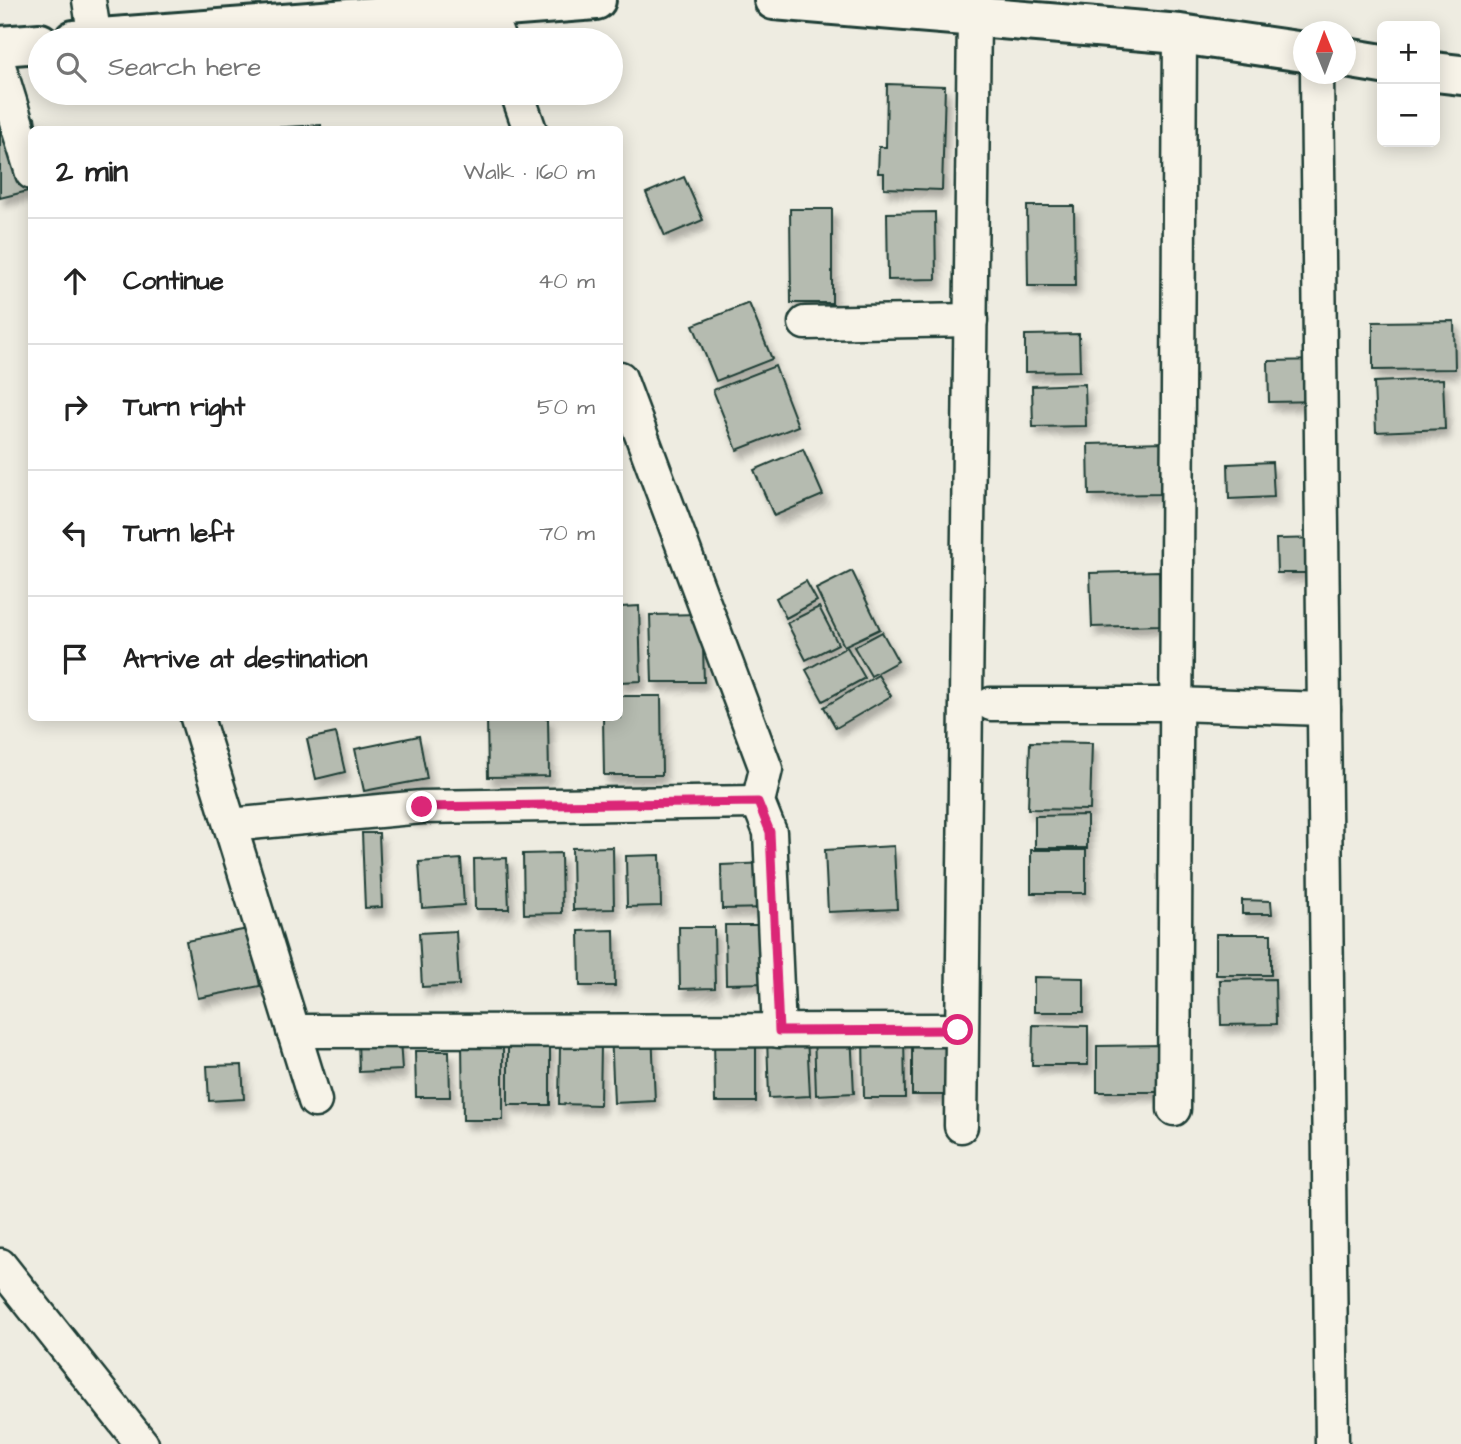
<!DOCTYPE html>
<meta charset="utf-8">
<style>
body{margin:0;font-family:"Architects Daughter",sans-serif;background:#f2f2f2;color:#222}
.controls{position:absolute;right:21px;top:21px;display:grid;overflow:hidden;border-radius:10px;box-shadow:0 4px 18px #0003}
.controls button{width:63px;height:63px;display:grid;place-items:center;padding:0;border:0;border-bottom:2px solid #e0e0e0;background:#fff;color:#222;font:35px sans-serif}
.compass{position:absolute;left:1293px;top:21px;width:63px;height:63px;border-radius:50%;background:#fff;box-shadow:0 4px 18px #0003;rotate:359deg}
.stop{position:absolute;width:21px;height:21px;margin:-16px;border:5px solid #db2777;border-radius:50%;background:#fff}
.stop.end{background:#db2777;border-color:#fff;box-shadow:0 2px 7px #0008}
.list{margin:0;padding:0;list-style:none}
h2{display:flex;justify-content:space-between;align-items:center;height:91px;margin:0;padding:0 28px;font-size:30px}
h2 small{font-size:23px;font-weight:400;color:#767676}
.list li{display:grid;grid-template-columns:46px 1fr auto;gap:21px;align-items:center;box-sizing:border-box;height:126px;padding:0 28px;border-top:2px solid #e0e0e0}
.list b{display:block;font-size:26px;white-space:nowrap}
.list em{font-size:23px;font-style:normal;color:#767676}
.icon{flex:none;width:38px;height:38px;fill:none;stroke:currentColor;stroke-width:2;stroke-linecap:round;stroke-linejoin:round}
.map{position:relative;flex:none;width:1461px;height:1444px;overflow:hidden}
.search{position:absolute;background:#fff;box-shadow:0 4px 18px #0003;left:28px;top:28px;width:595px;height:77px;display:flex;align-items:center;gap:18px;box-sizing:border-box;padding:0 24px;border-radius:38px;color:#767676;font-size:26px}
.panel{position:absolute;background:#fff;box-shadow:0 4px 18px #0003;left:28px;top:126px;width:595px;height:595px;border-radius:10px}
.map>svg:first-child{display:block}
.building{fill:#b5bbb0;stroke:#1f3d34;stroke-width:2;filter:url(#shadow)}
.lines{fill:none;stroke-linecap:round;stroke-linejoin:round}
.minor-casing{stroke:#1f3d34;stroke-width:37}
.major-casing{stroke:#1f3d34;stroke-width:44}
.minor{stroke:#f7f3e8;stroke-width:32}
.major{stroke:#f7f3e8;stroke-width:38}
.route{stroke:#db2777;stroke-width:9}
</style>
<div class="map">
<svg width="1461" height="1444" viewBox="0 0 1461 1444">
<defs>
<filter id="shadow"><feDropShadow dx="4.5" dy="8" stdDeviation="3.5" flood-color="#0004"/></filter>
</defs>
<rect width="100%" height="100%" fill="#eeece1"/>
<filter id="ink" filterUnits="userSpaceOnUse"><feTurbulence type="fractalNoise" baseFrequency=".0143" numOctaves="2"/><feDisplacementMap in="SourceGraphic" scale="14" xChannelSelector="R" yChannelSelector="G"/><feConvolveMatrix kernelMatrix="1 2 1 2 8 2 1 2 1" color-interpolation-filters="sRGB"/></filter>
<g filter="url(#ink)">
<g class="building">
<polygon points="887,84 945,86 942,190 884,188 884,173 878,173 879,147 886,147"/>
<polygon points="35,117 37,130 32,130 17,148 28,191 0,198 0,125"/>
<polygon points="321,125 321,130 269,130 269,128"/>
<polygon points="684,177 703,220 665,236 646,193"/>
<polygon points="1027,206 1074,206 1075,286 1028,286"/>
<polygon points="790,209 832,209 832,303 791,303"/>
<polygon points="935,212 936,279 888,280 887,213"/>
<polygon points="749,303 772,359 716,381 693,325"/>
<polygon points="1454,321 1455,369 1373,370 1373,322"/>
<polygon points="1079,334 1080,371 1025,372 1025,335"/>
<polygon points="1323,360 1323,401 1269,402 1268,361"/>
<polygon points="775,366 798,426 737,450 713,390"/>
<polygon points="1443,379 1445,429 1376,432 1374,382"/>
<polygon points="1085,384 1086,426 1033,427 1032,386"/>
<polygon points="1164,442 1165,494 1089,495 1088,444"/>
<polygon points="803,449 823,495 774,516 754,470"/>
<polygon points="1272,462 1274,497 1229,499 1228,464"/>
<polygon points="1325,538 1326,573 1277,573 1276,539"/>
<polygon points="852,571 880,629 844,646 816,589"/>
<polygon points="1159,571 1160,625 1092,627 1090,573"/>
<polygon points="806,581 817,601 786,618 776,598"/>
<polygon points="639,606 641,681 620,682 620,607"/>
<polygon points="819,607 838,644 806,660 787,623"/>
<polygon points="702,614 704,682 652,682 650,615"/>
<polygon points="882,632 898,661 871,676 854,647"/>
<polygon points="847,647 865,678 823,701 806,670"/>
<polygon points="878,675 891,696 836,728 824,707"/>
<polygon points="620,696 661,696 662,775 604,775 603,718 620,718"/>
<polygon points="487,718 548,718 549,776 488,777"/>
<polygon points="336,733 345,772 316,779 307,739"/>
<polygon points="419,736 427,779 364,791 355,749"/>
<polygon points="1030,742 1092,743 1090,810 1028,809"/>
<polygon points="1087,815 1087,848 1035,848 1035,816"/>
<polygon points="362,833 379,833 382,907 365,908"/>
<polygon points="894,846 897,909 828,912 825,850"/>
<polygon points="613,847 614,909 573,910 572,848"/>
<rect x="1031" y="850" width="55" height="43"/>
<polygon points="561,853 562,913 524,914 523,854"/>
<polygon points="660,855 661,906 627,907 626,856"/>
<polygon points="507,858 509,909 475,909 474,859"/>
<polygon points="461,859 464,905 422,908 419,862"/>
<polygon points="768,863 770,908 722,909 721,865"/>
<polygon points="1242,900 1271,901 1272,914 1242,914"/>
<polygon points="725,925 766,925 767,983 726,984"/>
<polygon points="679,927 714,927 715,988 680,989"/>
<polygon points="248,929 260,986 198,998 186,941"/>
<polygon points="614,930 615,986 580,986 579,931"/>
<polygon points="456,931 459,985 422,987 419,933"/>
<rect x="1216" y="934" width="55" height="41"/>
<polygon points="1034,977 1084,978 1084,1012 1034,1012"/>
<polygon points="1275,979 1276,1024 1221,1025 1220,980"/>
<polygon points="1033,1025 1088,1026 1088,1065 1032,1065"/>
<polygon points="652,1030 655,1101 614,1103 611,1031"/>
<polygon points="958,1030 958,1095 912,1095 912,1031"/>
<polygon points="851,1032 854,1093 816,1095 814,1034"/>
<polygon points="904,1032 905,1098 864,1098 863,1033"/>
<polygon points="714,1036 756,1036 756,1102 715,1102"/>
<polygon points="807,1036 810,1096 769,1098 767,1038"/>
<polygon points="400,1039 402,1070 359,1072 358,1040"/>
<polygon points="550,1041 550,1105 508,1105 508,1042"/>
<polygon points="462,1043 503,1043 503,1120 463,1120"/>
<polygon points="560,1045 601,1045 600,1105 559,1104"/>
<polygon points="1161,1045 1161,1092 1097,1092 1097,1046"/>
<polygon points="415,1051 449,1051 450,1097 416,1097"/>
<polygon points="242,1065 244,1099 209,1101 207,1066"/>
</g>
<g class="lines">
<g class="minor-casing">
<g id="minor">
<polyline points="89,0 95,39"/>
<polyline points="487,8 499,40"/>
<polyline points="0,69 32,173"/>
<polyline points="1317,74 1332,1444"/>
<polyline points="517,93 530,130"/>
<polyline points="805,323 971,320"/>
<polyline points="620,378 766,769 758,802 770,832 779,1031"/>
<polyline points="991,704 1175,704 1324,709"/>
<polyline points="197,718 315,1101"/>
<polyline points="230,825 422,807 758,802"/>
<polyline points="293,1031 958,1030"/>
<polyline points="1174,1109 1180,34"/>
<polyline points="961,1126 974,17"/>
<polyline points="0,1265 142,1444"/>
</g>
</g>
<g class="major-casing">
<g id="major">
<polyline points="774,0 1180,34 1304,52"/>
<polyline points="74,40 596,0"/>
<polyline points="0,46 40,43"/>
<polyline points="1346,58 1382,64"/>
<polyline points="1435,72 1461,75"/>
</g>
</g>
<use href="#minor" class="minor"/>
<use href="#major" class="major"/>
</g>
</g>
<g class="lines" filter="url(#ink)">
<polyline class="route" points="422,807 758,802 770,832 779,1031 958,1030"/>
</g>
</svg>
<div class="controls">
<button>+</button>
<button>−</button>
</div>
<svg class="compass" viewBox="-18 -18 36 36"><path d="M0-13l5 13h-10z" fill="#e53935"/><path d="M0 13l5-13h-10z" fill="#767676"/></svg>
<div class="stop" style="left:958px;top:1030px"></div>
<div class="stop end" style="left:422px;top:807px"></div>
<div class="search"><svg class="icon" aria-label="search" viewBox="0 0 24 24"><circle cx="10" cy="10" r="6"/><path d="M15 15l6 6"/></svg>Search here</div>
<section class="panel">
<h2>2 min<small>Walk · 160 m</small></h2>
<ul class="list">
<li><svg class="icon" aria-label="ahead" viewBox="0 0 24 24"><path d="M12 20V5M6 11l6-6 6 6"/></svg><div><b>Continue</b></div><em>40 m</em></li>
<li><svg class="icon" aria-label="right" viewBox="0 0 24 24"><path d="M7 20v-9h11M14 6l5 5-5 5"/></svg><div><b>Turn right</b></div><em>50 m</em></li>
<li><svg class="icon" aria-label="left" viewBox="0 0 24 24"><path d="M17 20v-9H6M10 6l-5 5 5 5"/></svg><div><b>Turn left</b></div><em>70 m</em></li>
<li><svg class="icon" aria-label="arrive" viewBox="0 0 24 24"><path d="M6 21V4h12l-3 4 3 4H6"/></svg><div><b>Arrive at destination</b></div></li>
</ul>
</section>
</div>
